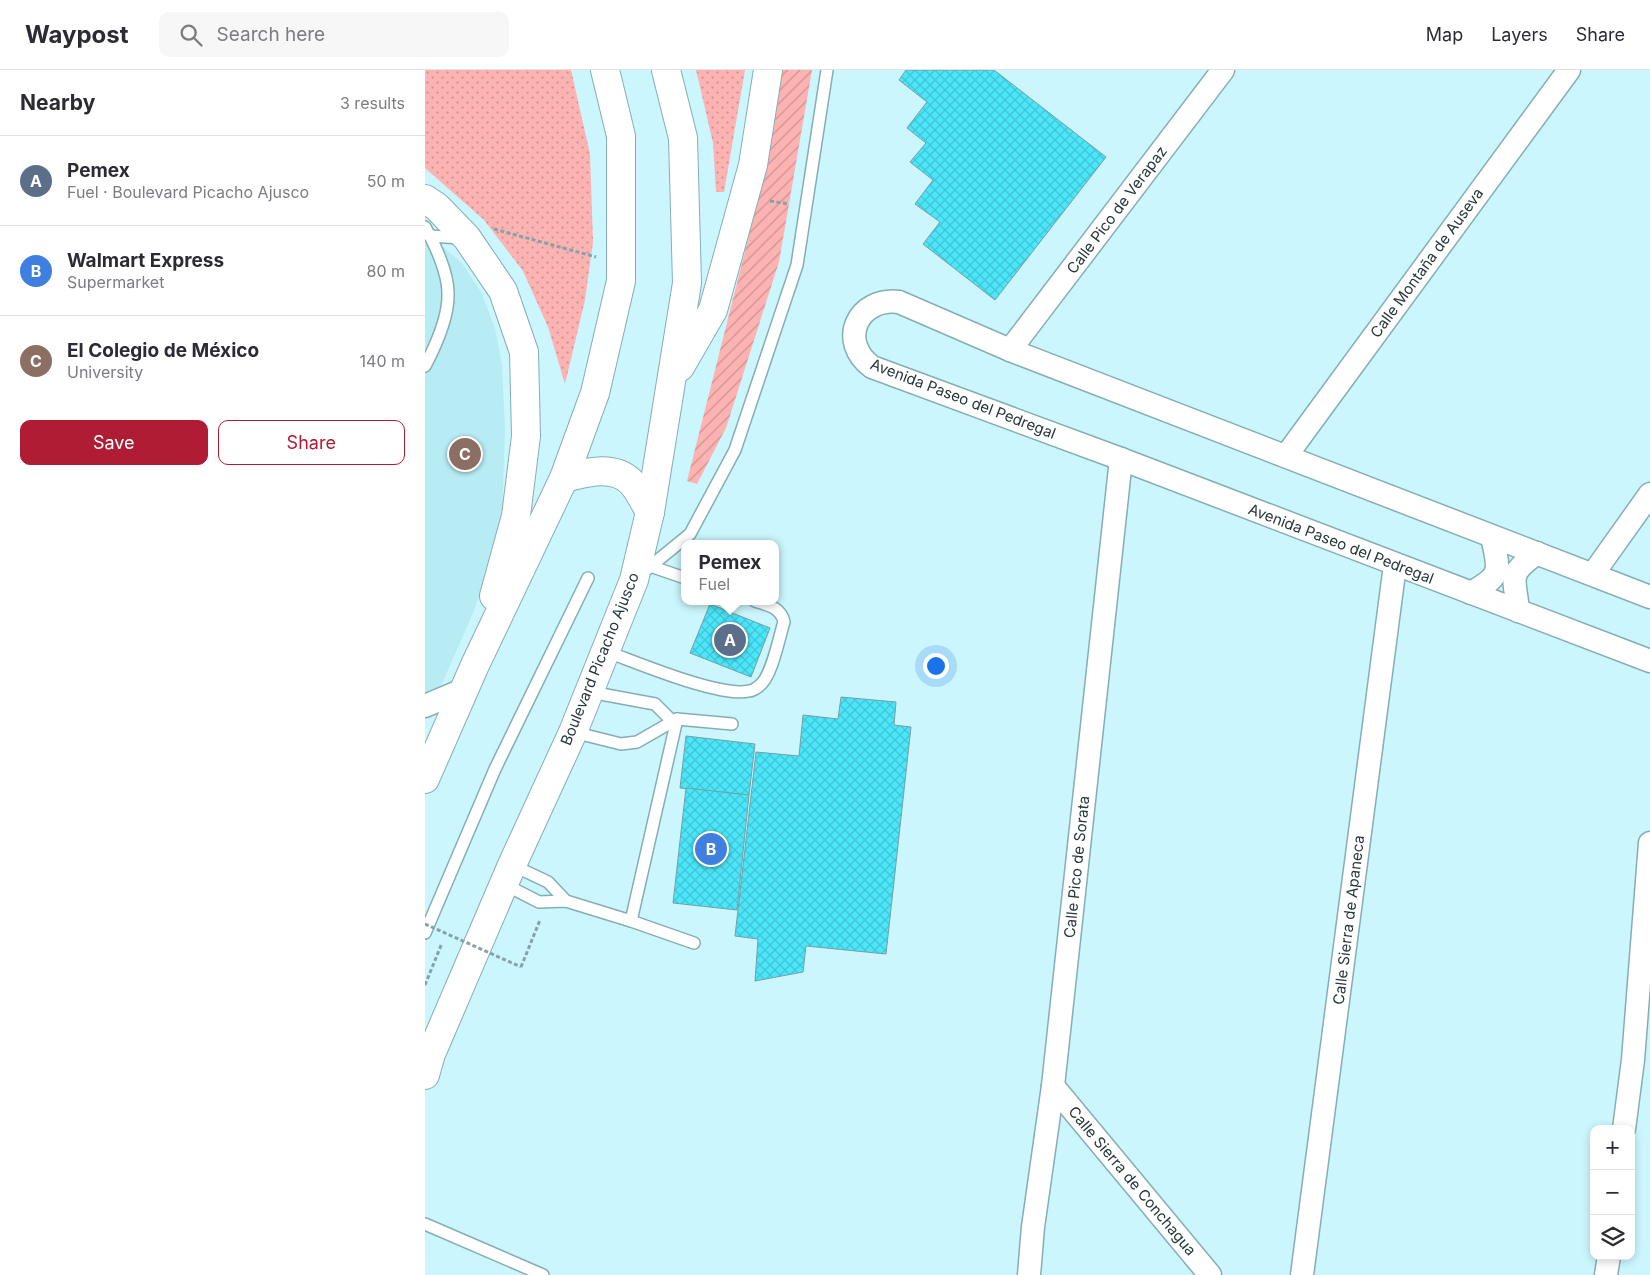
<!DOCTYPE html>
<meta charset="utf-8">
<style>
body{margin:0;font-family:Inter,sans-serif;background:#f7f7f7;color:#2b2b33}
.controls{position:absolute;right:15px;bottom:15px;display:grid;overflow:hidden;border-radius:10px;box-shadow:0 2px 8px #0003}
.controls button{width:45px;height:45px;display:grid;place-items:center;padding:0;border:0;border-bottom:1px solid #e1e1e2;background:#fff;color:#2b2b33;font:25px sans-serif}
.you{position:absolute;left:510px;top:595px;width:18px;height:18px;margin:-12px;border:4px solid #fff;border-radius:50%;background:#1a73e8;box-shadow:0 0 0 8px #1a73e833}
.badge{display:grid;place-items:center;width:32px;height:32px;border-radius:50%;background:#b01c33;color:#fff;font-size:16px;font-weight:700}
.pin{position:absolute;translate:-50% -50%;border:2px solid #fff;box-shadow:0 1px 5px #0006}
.popup{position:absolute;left:256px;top:470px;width:98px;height:65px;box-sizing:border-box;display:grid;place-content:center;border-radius:10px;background:#fff;filter:drop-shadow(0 1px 4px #0005);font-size:16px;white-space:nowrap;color:#7c7c81}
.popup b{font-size:19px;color:#2b2b33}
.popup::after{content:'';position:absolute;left:50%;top:100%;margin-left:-10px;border:10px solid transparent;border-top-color:#fff}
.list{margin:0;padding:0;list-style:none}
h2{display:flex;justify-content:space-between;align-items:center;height:65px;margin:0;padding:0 20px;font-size:21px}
h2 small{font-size:16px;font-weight:400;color:#7c7c81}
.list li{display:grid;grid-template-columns:32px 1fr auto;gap:15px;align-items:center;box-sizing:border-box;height:90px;padding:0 20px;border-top:1px solid #e1e1e2}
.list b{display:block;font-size:19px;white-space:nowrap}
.list p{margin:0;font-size:16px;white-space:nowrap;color:#7c7c81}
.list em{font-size:16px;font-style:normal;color:#7c7c81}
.actions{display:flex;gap:10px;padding:15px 20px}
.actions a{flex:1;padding:11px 0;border:1px solid #b01c33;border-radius:10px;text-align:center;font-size:18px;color:#b01c33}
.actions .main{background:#b01c33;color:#fff}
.icon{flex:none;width:28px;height:28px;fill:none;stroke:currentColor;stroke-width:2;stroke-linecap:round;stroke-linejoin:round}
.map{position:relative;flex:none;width:1225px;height:1205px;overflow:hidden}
header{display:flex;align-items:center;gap:30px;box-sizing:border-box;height:70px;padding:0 25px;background:#fff;border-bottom:1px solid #e1e1e2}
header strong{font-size:24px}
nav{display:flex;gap:28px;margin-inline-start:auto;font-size:18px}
.search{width:350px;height:45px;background:#f7f7f7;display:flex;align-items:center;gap:12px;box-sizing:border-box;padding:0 18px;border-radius:10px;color:#7c7c81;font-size:19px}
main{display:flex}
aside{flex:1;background:#fff}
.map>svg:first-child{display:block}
.built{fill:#b7ecf4}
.grass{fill:url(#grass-dots)}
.garden{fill:url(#garden-furrows)}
.building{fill:url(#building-cross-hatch);stroke:#769fa5}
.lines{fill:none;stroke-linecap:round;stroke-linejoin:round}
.lane-casing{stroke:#85aeb4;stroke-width:14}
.street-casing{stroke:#85aeb4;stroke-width:25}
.secondary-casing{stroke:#85aeb4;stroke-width:30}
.path{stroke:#83a3a8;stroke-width:3;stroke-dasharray:4 2.5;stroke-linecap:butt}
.lane{stroke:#fff;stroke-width:11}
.street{stroke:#fff;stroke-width:22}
.secondary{stroke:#fff;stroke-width:28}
.path-bridge{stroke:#83a3a8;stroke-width:3;stroke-dasharray:4 2.5;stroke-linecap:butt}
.labels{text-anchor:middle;stroke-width:4;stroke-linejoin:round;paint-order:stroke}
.street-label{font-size:15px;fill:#263739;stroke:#fff}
</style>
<header>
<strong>Waypost</strong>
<div class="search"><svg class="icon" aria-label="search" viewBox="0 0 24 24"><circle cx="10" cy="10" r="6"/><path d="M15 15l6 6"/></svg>Search here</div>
<nav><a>Map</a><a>Layers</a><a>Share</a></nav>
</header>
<main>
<aside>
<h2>Nearby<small>3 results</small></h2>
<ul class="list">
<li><span class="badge" style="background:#5c6f8a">A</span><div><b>Pemex</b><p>Fuel · Boulevard Picacho Ajusco</p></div><em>50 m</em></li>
<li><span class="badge" style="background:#3f7fe0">B</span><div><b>Walmart Express</b><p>Supermarket</p></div><em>80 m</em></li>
<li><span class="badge" style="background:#8d6e63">C</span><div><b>El Colegio de México</b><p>University</p></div><em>140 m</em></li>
</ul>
<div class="actions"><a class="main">Save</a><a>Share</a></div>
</aside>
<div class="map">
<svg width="1225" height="1205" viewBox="0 0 1225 1205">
<defs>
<pattern id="grass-dots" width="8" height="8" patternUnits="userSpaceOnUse" patternTransform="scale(1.25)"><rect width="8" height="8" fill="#fdb3b2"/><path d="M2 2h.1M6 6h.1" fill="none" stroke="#cd9292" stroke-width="1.8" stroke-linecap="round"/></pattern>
<pattern id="garden-furrows" width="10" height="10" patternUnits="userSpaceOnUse" patternTransform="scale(1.25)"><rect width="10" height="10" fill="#fdb3b2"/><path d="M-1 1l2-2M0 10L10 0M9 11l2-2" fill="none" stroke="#cd9292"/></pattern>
<pattern id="building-cross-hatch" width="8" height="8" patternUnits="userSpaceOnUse" patternTransform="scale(1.25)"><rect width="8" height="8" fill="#4be6f9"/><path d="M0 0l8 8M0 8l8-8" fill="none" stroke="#41c6d6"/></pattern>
</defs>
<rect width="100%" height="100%" fill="#cbf6fd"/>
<polygon class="built" points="0,162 37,193 56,222 70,258 77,295 80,358 77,452 68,484 49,541 11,627 0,629"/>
<g class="grass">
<polygon points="0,0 146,0 165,84 168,172 160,230 140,314 123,257 98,201 59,150 0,98"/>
<polygon points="271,0 320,0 299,122 291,122 288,73"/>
</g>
<polygon class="garden" points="356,0 387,0 354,192 301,358 272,414 262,411 335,122"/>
<g class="building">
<polygon points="481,0 569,0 681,87 570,230 498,174 515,152 490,134 508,110 485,92 501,73 482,58 502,32 474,10"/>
<polygon points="285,534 345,558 326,607 265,583"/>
<polygon points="416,627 471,632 469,655 486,657 461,884 381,876 378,902 330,911 333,869 310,866 331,682 374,686 378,645 413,649"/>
<polygon points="261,666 330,674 324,725 255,718"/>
<polygon points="261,718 324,725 312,840 248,833"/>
</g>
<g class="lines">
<g class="lane-casing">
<g id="lane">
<path d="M0,157C10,174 23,203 23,223C24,247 11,275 0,296"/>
<polyline points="5,166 36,168"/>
<polyline points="225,496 260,508"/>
<polyline points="216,504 265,464 310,380 372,195 402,0"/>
<path d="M180,581C211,592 295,628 324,621C327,621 332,618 334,616C347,607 354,567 359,552C356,537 342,535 330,531"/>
<polyline points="165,622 230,634 247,651"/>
<polyline points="148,662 196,674 212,672 252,649 307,654"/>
<polyline points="87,795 123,812 141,831"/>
<polyline points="79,814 114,832 141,831 206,851 252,649"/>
<polyline points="206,851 269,873"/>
<polyline points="0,863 70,699 163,508"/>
<polyline points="0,1154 118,1205"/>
</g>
</g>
<g class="street-casing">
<g id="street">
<polyline points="585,280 798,0"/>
<polyline points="861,386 1144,0"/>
<polyline points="1168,504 1225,424"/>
<path d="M1046,523C1077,505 1075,502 1067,467"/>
<path d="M1225,527L585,280L474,232C433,227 412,271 447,297L696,389L1225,591"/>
<path d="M1093,541C1090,506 1081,506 1112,483"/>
<polyline points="0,636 40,619"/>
<polyline points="628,1016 785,1205"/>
<polyline points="1199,1059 1208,990 1225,773"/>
<polyline points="604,1205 608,1157 628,1016 696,389"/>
<polyline points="877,1205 970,495"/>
<polyline points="1181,1205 1184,1186"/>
</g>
</g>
<g class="secondary-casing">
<g id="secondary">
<polyline points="0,129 12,137 42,168 78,221 99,282 101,366 91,446 69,526"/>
<polyline points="255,297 288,240 328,95 343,0"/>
<path d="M139,408C160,403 188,394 206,412C214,420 219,432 225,442"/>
<polyline points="0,709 50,595 139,408 170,323 196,211 196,66 180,0"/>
<polyline points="0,1005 6,984 87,795 148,662 209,510 225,442 262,213 258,68 241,0"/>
</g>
</g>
<g class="path">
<polyline points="345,131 364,134"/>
<polyline points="69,159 171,187"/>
<polyline points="96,897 115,850"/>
<polyline points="0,915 17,873"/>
</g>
<use href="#lane" class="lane"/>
<use href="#street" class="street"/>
<use href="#secondary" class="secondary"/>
<polyline class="path-bridge" points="0,854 96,897"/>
</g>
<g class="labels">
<g class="street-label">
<text transform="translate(692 140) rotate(-53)" y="5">Calle Pico de Verapaz</text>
<text transform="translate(1002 193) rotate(-54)" y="5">Calle Montaña de Auseva</text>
<text transform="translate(538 329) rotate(21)" y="5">Avenida Paseo del Pedregal</text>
<text transform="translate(916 474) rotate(21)" y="5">Avenida Paseo del Pedregal</text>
<text transform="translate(175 589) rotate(-68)" y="5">Boulevard Picacho Ajusco</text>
<text transform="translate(652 797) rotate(-84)" y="5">Calle Pico de Sorata</text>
<text transform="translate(924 850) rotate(-83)" y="5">Calle Sierra de Apaneca</text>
<text transform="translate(707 1111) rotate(50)" y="5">Calle Sierra de Conchagua</text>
</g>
</g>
</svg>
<div class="controls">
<button>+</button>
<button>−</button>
<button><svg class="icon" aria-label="layers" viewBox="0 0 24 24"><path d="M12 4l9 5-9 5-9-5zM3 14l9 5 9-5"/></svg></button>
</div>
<div class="you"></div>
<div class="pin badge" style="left:305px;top:570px;background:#5c6f8a">A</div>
<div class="popup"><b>Pemex</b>Fuel</div>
<div class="pin badge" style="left:286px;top:779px;background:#3f7fe0">B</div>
<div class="pin badge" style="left:40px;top:384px;background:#8d6e63">C</div>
</div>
</main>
